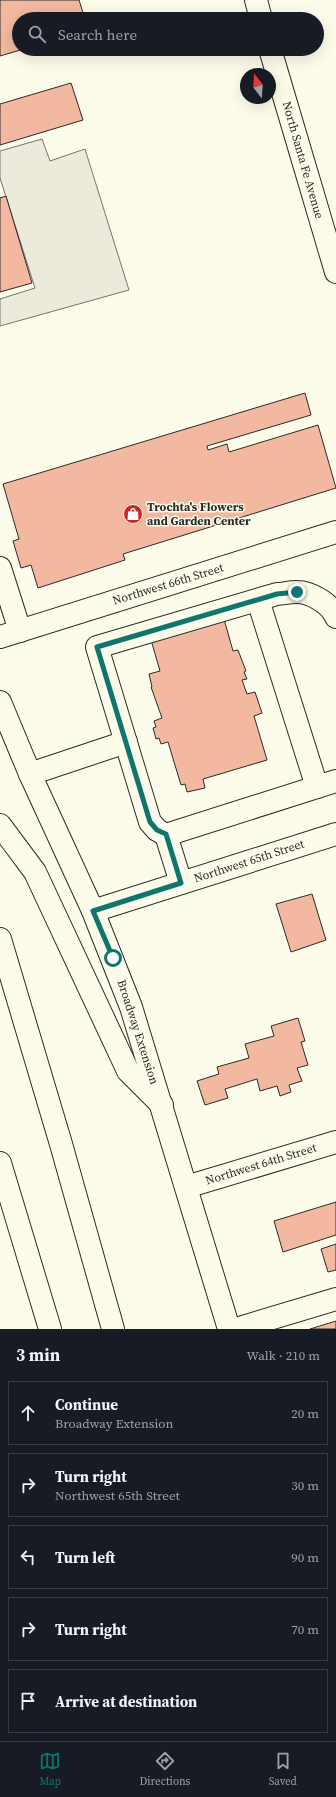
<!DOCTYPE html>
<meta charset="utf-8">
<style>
body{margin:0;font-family:"Source Serif 4",serif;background:#20242c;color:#f1f3f6}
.compass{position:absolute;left:240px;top:68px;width:36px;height:36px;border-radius:50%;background:#171b24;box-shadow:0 4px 16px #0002;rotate:343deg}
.stop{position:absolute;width:12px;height:12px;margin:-9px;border:3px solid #0f766e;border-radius:50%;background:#fff}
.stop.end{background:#0f766e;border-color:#fff;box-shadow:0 1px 4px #0008}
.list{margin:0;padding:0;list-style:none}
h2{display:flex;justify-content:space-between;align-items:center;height:52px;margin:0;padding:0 16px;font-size:17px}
h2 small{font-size:13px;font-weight:400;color:#9ea1a6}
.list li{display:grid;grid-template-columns:26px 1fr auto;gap:12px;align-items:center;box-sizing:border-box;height:64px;margin:0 8px 8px;padding:0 8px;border:1px solid #363941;border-radius:0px}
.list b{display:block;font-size:15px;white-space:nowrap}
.list p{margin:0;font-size:13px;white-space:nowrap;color:#9ea1a6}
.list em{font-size:13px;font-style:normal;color:#9ea1a6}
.icon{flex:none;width:22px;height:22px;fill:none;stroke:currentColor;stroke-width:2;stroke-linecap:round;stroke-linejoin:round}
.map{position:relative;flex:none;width:336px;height:1329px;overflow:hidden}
.search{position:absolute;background:#171b24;box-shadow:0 4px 16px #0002;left:12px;right:12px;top:12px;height:44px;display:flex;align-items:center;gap:10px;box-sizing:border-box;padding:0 14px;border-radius:22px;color:#9ea1a6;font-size:15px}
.sheet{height:412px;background:#171b24}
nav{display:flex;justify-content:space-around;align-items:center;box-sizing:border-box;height:56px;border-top:1px solid #363941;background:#171b24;font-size:11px;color:#9ea1a6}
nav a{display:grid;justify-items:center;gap:2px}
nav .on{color:#0f766e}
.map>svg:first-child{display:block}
.parking{fill:#eceadb;stroke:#74746e}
.building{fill:#f2b8a0;stroke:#2b2b2b}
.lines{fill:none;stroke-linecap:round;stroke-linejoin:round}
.minor-casing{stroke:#2b2b2b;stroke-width:24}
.major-casing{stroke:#2b2b2b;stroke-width:24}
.highway-casing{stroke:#2b2b2b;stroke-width:24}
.minor{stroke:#fdfbea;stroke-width:22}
.major{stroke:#fdfbea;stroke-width:22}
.highway{stroke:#fdfbea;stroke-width:22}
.route{stroke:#0f766e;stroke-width:5}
.labels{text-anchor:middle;stroke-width:3;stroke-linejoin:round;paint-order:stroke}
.street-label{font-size:12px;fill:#2b2b2b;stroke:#fdfbea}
.poi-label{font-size:12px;font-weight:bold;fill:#2b2b2b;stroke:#fdfbea;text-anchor:start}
</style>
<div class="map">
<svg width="336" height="1329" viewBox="0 0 336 1329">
<rect width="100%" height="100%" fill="#fdfbea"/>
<polygon class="parking" points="42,139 50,161 85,149 129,290 0,326 0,299 35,288 0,178 0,151"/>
<g class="building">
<polygon points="0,0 79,0 85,19 19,19 19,49 24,49 0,56"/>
<polygon points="71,83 83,120 0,145 0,104"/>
<polygon points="6,196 32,283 0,292 0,198"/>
<polygon points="305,393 311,415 207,446 208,450 227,444 229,452 318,425 336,488 123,554 125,560 38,588 31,565 21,568 13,541 19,539 3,484"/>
<polygon points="224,619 233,651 238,650 246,671 244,672 247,679 242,680 247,694 255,692 262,713 254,716 267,760 203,779 205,788 187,792 185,784 181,785 168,742 161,744 159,738 156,739 153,728 156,727 154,721 162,718 151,687 152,687 149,674 160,671 151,640"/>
<polygon points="312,894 326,940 291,952 276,904"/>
<polygon points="298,1018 305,1041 301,1042 308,1065 297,1068 302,1081 289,1085 291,1092 280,1096 277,1086 260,1091 257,1079 225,1089 228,1098 205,1105 197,1081 219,1074 217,1067 249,1058 245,1044 274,1036 271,1026"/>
<polygon points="336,1202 336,1235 283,1252 274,1221"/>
<polygon points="336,1244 336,1270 328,1272 321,1249"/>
<polygon points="336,1321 336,1329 310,1329"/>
</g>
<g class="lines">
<g class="minor-casing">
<g id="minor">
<polyline points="256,0 261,19"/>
<polyline points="270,49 336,272"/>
<polyline points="0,568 20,631"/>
<polyline points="258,600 317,787"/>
<path d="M336,617C331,604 310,591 295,592C289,592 283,594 277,594L97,647L150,822L157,830L166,835L336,781"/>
<polyline points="0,637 336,532"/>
<polyline points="30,774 126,742"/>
<polyline points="166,835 181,883"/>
<polyline points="93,911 336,834"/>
<polyline points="186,1187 336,1142"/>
<polyline points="236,1329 336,1299"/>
</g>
</g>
<g class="major-casing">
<polyline id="major" points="0,702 30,774 93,911 131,1007 229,1329"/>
</g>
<g class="highway-casing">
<g id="highway">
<polyline points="0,825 35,872 128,1071 162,1105"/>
<polyline points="0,939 61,1144 113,1329"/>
<polyline points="0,1163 50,1329"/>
</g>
</g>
<use href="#minor" class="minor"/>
<use href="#major" class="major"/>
<use href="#highway" class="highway"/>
</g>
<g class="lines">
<polyline class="route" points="113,958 93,911 181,883 166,834 157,830 150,822 97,647 277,594 297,592"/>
</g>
<defs>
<g id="shop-disc" transform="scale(1)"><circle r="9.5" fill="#c62828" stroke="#fdfbea"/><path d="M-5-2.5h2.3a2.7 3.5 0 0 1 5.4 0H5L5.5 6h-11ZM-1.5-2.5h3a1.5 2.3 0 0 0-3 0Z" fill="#fff"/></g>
</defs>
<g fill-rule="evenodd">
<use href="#shop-disc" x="133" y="514"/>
</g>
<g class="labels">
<g class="street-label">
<text transform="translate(303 160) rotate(74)" y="4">North Santa Fe Avenue</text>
<text transform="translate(168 584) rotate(-17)" y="4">Northwest 66th Street</text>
<text transform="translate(249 861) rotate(-18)" y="4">Northwest 65th Street</text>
<text transform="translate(138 1032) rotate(72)" y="4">Broadway Extension</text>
<text transform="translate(261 1164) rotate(-17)" y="4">Northwest 64th Street</text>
</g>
<g class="poi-label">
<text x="147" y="511">Trochta's Flowers<tspan x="147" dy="14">and Garden Center</tspan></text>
</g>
</g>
</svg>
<svg class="compass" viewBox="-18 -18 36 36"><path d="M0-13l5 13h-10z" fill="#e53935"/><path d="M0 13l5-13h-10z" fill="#9ea1a6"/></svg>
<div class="stop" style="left:113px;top:958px"></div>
<div class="stop end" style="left:297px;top:592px"></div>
<div class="search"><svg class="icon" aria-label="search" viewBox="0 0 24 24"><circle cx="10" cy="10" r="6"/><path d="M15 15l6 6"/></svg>Search here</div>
</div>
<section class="sheet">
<h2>3 min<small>Walk · 210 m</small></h2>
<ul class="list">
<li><svg class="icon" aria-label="ahead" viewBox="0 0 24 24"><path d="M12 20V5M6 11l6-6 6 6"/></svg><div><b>Continue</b><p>Broadway Extension</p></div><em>20 m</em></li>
<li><svg class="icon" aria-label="right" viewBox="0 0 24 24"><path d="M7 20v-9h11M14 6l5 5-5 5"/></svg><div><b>Turn right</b><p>Northwest 65th Street</p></div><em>30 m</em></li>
<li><svg class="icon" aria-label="left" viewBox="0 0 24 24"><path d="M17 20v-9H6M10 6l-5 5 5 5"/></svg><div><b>Turn left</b></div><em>90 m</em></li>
<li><svg class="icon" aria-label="right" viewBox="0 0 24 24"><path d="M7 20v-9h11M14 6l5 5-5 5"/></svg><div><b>Turn right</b></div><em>70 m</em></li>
<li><svg class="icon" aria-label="arrive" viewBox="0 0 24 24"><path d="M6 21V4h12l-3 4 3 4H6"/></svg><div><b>Arrive at destination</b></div></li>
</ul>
</section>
<nav>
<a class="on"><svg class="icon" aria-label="map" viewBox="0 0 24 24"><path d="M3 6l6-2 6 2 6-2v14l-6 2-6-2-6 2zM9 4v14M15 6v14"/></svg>Map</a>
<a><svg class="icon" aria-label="directions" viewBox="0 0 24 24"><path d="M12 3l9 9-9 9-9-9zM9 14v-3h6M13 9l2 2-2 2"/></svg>Directions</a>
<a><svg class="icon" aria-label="saved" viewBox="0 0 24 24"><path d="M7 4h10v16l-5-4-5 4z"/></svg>Saved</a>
</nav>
